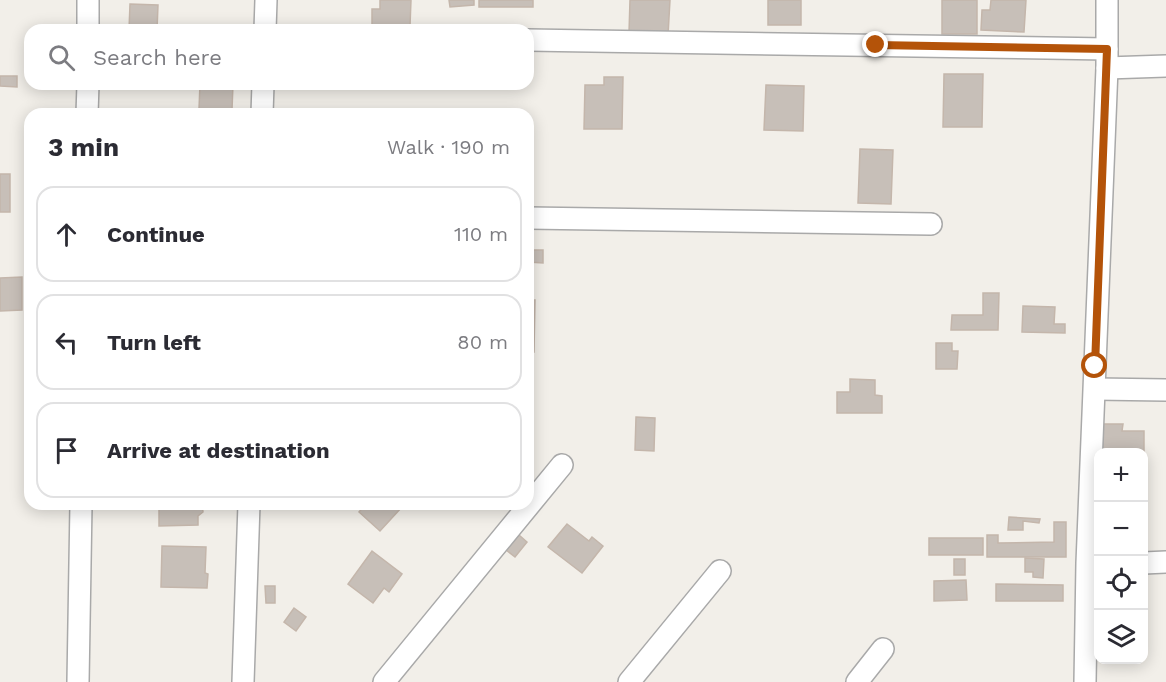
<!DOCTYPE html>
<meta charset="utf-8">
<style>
body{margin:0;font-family:"Work Sans",sans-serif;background:#f7f7f7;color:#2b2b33}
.controls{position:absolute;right:18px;bottom:18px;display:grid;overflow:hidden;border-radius:12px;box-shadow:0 3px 15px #0003}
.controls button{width:54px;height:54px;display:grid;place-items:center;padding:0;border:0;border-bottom:2px solid #e1e1e2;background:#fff;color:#2b2b33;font:30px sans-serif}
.stop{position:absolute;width:18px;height:18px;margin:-14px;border:4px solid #b45309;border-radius:50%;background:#fff}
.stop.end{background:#b45309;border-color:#fff;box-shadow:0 2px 6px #0008}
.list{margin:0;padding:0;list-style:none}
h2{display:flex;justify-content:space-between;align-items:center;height:78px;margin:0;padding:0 24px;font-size:26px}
h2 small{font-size:20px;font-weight:400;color:#7c7c81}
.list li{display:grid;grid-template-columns:39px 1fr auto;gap:18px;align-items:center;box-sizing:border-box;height:96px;margin:0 12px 12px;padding:0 12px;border:2px solid #e1e1e2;border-radius:18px}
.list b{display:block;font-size:22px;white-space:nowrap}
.list em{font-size:20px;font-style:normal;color:#7c7c81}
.icon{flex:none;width:33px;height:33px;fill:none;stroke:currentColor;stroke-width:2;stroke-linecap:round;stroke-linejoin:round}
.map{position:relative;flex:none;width:1166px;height:682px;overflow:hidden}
.search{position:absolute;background:#fff;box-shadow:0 3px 15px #0003;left:24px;top:24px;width:510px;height:66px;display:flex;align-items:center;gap:15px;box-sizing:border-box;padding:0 21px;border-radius:18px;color:#7c7c81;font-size:22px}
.panel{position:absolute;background:#fff;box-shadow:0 3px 15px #0003;left:24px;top:108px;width:510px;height:402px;border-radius:18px}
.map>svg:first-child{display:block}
.building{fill:#c7bfb8;stroke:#c4b6ab;stroke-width:1.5}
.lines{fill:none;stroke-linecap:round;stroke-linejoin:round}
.minor-casing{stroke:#a9a9a9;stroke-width:24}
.minor{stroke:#fff;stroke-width:21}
.route{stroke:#b45309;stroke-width:8}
</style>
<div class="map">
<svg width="1166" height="682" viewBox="0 0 1166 682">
<rect width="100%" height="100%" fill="#f2efe9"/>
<g class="building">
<polygon points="380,0 411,0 410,26 372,25 372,9 380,9"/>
<polygon points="449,0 474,0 474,5 450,7"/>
<rect x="479" y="0" width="54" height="7"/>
<polygon points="630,0 670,0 668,35 629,33"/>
<rect x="768" y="0" width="33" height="25"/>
<rect x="942" y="0" width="35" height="34"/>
<polygon points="991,0 1026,0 1024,32 981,30 982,10 990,10"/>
<polygon points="130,4 158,5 157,30 129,30"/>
<polygon points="944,74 983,74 982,127 943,127"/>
<polygon points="0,76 17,76 17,87 0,86"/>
<polygon points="604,77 623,77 622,129 584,129 585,85 604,85"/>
<polygon points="200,84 233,84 232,110 199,109"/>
<polygon points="766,85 804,86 803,131 764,130"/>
<polygon points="860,149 893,150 891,204 858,203"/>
<rect x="0" y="174" width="10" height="38"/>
<polygon points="528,250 543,250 543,263 528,262"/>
<polygon points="22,277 22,310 0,311 0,278"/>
<polygon points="983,293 999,293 998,330 951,330 952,315 983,315"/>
<polygon points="528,300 535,300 534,352 528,352"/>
<polygon points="1023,306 1055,307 1054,324 1065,324 1065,333 1022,332"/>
<polygon points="936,343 952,343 952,351 958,351 957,369 936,369"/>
<polygon points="850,379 875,380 875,395 882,396 882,413 837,413 837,392 850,392"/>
<polygon points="636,417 655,418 654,451 635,450"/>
<polygon points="1100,424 1123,424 1122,431 1144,431 1144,470 1144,452 1100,452"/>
<polygon points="159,504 202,504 203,512 198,516 198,525 159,526"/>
<polygon points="366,504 399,504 402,507 380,531 359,512"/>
<polygon points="1009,517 1040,519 1039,523 1023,521 1023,530 1008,530"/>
<polygon points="1054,522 1066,522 1066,557 987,557 987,535 998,535 998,543 1054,542"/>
<polygon points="567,524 589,541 592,537 603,546 582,573 548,547"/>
<polygon points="519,535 527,542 515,557 506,550"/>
<rect x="929" y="538" width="54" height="17"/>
<polygon points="162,546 206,547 205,573 208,574 207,588 161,587"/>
<polygon points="372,551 402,574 389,592 384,588 373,603 348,584"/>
<polygon points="1025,558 1044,559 1043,578 1033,577 1033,572 1025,572"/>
<rect x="954" y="559" width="11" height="16"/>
<polygon points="966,580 967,600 934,601 934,581"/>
<polygon points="996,584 1063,585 1063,601 996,601"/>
<polygon points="265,586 275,586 275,603 266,603"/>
<polygon points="294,608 306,617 296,631 284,622"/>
</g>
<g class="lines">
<g class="minor-casing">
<g id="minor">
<polyline points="88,0 88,30"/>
<polyline points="265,30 266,0"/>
<polyline points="528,40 1107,49"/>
<polyline points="1107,68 1166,66"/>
<polyline points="87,114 88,84"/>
<polyline points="262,114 263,84"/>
<polyline points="528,218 931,224"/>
<polyline points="1095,389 1166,390"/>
<polyline points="1144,563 1166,562"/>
<polyline points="78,682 81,504"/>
<polyline points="243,682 249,504"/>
<polyline points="384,682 562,465"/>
<polyline points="629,682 720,571"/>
<polyline points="857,682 883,649"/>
<polyline points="1085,682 1087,563 1107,68 1107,0"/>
</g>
</g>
<use href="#minor" class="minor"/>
</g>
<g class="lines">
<polyline class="route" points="876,45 1107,49 1095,366"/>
</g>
</svg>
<div class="controls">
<button>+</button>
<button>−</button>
<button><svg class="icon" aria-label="locate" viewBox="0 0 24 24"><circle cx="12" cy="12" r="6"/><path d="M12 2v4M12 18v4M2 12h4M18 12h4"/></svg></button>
<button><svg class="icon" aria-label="layers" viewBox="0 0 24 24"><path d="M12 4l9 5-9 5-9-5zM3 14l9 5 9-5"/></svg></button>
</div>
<div class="stop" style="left:1095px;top:366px"></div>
<div class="stop end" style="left:876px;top:45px"></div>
<div class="search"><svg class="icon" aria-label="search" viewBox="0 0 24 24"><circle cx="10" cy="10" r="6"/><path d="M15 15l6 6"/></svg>Search here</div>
<section class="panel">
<h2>3 min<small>Walk · 190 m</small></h2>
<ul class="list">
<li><svg class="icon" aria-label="ahead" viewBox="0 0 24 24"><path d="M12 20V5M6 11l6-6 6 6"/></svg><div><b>Continue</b></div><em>110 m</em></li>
<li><svg class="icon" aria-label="left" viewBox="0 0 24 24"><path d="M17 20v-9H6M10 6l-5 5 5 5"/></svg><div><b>Turn left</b></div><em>80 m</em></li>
<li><svg class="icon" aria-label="arrive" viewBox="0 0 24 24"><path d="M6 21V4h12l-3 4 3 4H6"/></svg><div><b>Arrive at destination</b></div></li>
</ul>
</section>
</div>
